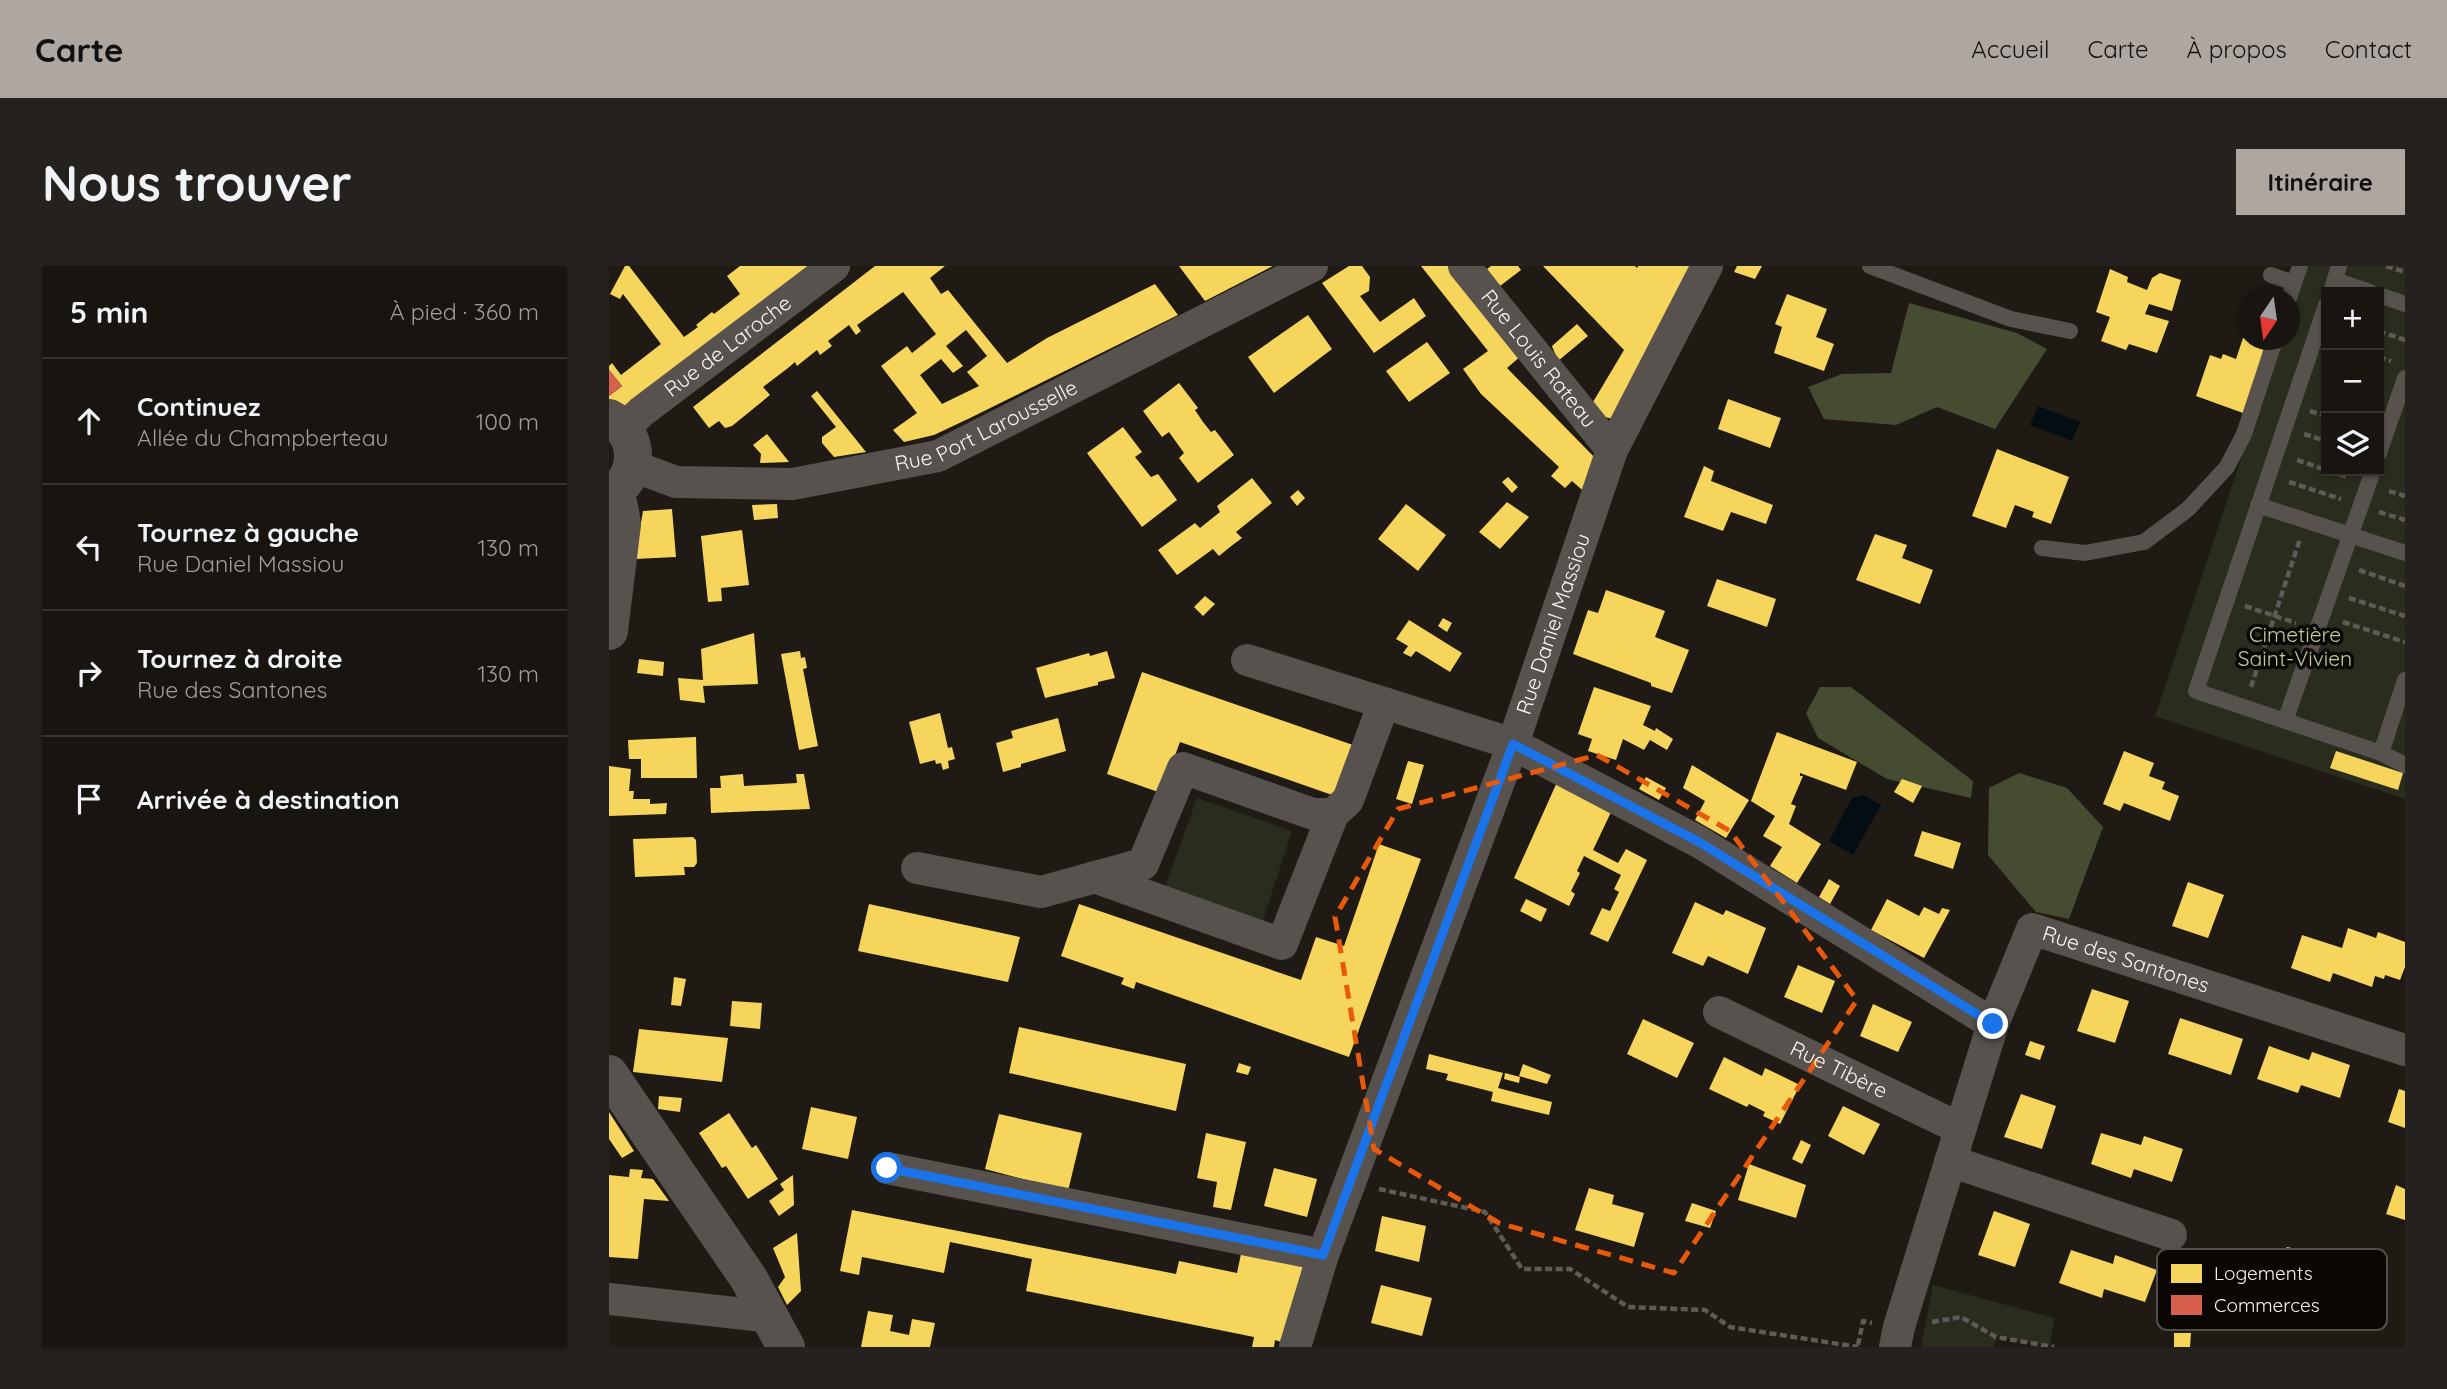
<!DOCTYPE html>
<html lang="fr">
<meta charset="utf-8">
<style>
body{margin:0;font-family:Quicksand,sans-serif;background:#25211e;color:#f1f3f6}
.controls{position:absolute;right:21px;top:21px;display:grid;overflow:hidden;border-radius:0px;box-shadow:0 2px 5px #0004}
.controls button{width:63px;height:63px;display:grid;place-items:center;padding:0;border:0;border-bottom:2px solid #363330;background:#181410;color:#f1f3f6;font:35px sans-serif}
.compass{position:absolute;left:1628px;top:21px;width:63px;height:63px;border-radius:50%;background:#181410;box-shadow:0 2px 5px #0004;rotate:193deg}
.stop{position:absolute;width:21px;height:21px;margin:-16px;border:5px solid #1a73e8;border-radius:50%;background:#fff}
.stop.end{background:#1a73e8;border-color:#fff;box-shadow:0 2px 7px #0008}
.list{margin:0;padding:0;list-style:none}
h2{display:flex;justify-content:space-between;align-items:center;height:91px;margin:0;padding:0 28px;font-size:30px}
h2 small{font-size:23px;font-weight:400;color:#9f9e9f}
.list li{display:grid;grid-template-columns:46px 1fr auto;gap:21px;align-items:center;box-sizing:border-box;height:126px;padding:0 28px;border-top:2px solid #363330}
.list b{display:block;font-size:26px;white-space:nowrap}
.list p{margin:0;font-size:23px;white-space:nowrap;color:#9f9e9f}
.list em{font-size:23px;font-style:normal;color:#9f9e9f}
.icon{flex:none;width:38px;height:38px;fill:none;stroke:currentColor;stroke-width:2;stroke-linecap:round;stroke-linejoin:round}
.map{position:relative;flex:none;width:1796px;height:1081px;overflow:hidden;border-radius:0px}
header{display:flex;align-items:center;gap:42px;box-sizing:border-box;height:98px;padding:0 35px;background:#aea7a1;color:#111}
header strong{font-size:33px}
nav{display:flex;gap:38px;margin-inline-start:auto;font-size:24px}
.intro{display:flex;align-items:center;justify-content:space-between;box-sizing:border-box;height:168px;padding:0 42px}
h1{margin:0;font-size:49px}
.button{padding:18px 32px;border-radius:0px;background:#aea7a1;color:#111;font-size:24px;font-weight:700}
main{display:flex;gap:42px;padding:0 42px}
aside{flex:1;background:#181410;border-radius:0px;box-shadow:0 2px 5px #0004}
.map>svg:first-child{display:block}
.green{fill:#2a2d1e;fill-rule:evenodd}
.forest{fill:#454c31}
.water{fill:#030d12}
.homes{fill:#f6d55c;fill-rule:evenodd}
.shops{fill:#d6604d}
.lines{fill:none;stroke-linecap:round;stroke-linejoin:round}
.path{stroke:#5e5a56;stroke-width:4.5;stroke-dasharray:7 3.5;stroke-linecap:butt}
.lane{stroke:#57524e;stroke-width:16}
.street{stroke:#57524e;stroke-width:32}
.secondary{stroke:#57524e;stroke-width:38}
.route{stroke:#1a73e8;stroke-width:9}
.marked{fill:none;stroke:#e8590c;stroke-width:5;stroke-dasharray:14 9;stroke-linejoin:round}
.labels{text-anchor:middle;stroke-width:7;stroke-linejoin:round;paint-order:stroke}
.street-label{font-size:21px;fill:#faf3ed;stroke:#0a0604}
.park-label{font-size:21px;fill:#bed096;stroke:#0a0604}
.key{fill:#0a0604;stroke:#524d4a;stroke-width:2}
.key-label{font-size:19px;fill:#faf3ed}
</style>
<header>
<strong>Carte</strong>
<nav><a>Accueil</a><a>Carte</a><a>À propos</a><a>Contact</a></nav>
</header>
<div class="intro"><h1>Nous trouver</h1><a class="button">Itinéraire</a></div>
<main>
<aside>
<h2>5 min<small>À pied · 360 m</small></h2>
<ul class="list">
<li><svg class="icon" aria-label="ahead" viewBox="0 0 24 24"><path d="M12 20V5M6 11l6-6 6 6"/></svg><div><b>Continuez</b><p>Allée du Champberteau</p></div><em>100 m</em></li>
<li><svg class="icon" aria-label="left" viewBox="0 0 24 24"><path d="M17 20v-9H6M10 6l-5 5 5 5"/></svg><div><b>Tournez à gauche</b><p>Rue Daniel Massiou</p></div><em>130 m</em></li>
<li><svg class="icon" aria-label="right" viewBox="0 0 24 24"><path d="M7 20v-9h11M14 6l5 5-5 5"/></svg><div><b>Tournez à droite</b><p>Rue des Santones</p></div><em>130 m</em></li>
<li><svg class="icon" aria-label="arrive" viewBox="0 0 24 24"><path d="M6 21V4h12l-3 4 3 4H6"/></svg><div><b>Arrivée à destination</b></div></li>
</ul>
</aside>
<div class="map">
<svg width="1796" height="1081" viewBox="0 0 1796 1081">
<rect width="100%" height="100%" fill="#201a15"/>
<g class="green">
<path d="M1696,0H1796V533L1546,450L1672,74H1680L1681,48ZM1717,26H1770V205H1717Z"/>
<polygon points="588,532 683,565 654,654 556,621"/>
<polygon points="1324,1019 1445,1052 1441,1080 1387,1071 1385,1081 1312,1081"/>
</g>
<g class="forest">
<polygon points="1300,37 1408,67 1438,83 1386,163 1328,141 1287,159 1215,153 1199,121 1233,108 1282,107"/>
<polygon points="1211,421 1242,421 1364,515 1362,532 1278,513 1209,472 1197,447"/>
<polygon points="1410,507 1458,522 1494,561 1460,653 1427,646 1379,589 1380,522"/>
</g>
<g class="water">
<polygon points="1429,140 1471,156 1463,175 1421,159"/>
<polygon points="1254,529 1272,539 1244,589 1220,575 1243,532"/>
</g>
<g class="homes">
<polygon points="16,0 20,0 75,71 89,61 87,59 103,46 105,48 131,28 118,10 131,0 199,0 9,149 0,140 0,130 13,120 0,104 0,100 3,97 12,109 52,78 14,28 11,33 1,28"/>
<path d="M266,0H336L321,12L332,28L339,24L398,97L438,72L546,18L569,49L361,152L325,169L295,176L284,164L308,147L272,100L298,80L303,87L327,68L294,26L248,59L252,65L247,69L240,59L219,75L223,80L211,89L208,84L188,100L186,96L179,102L154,121L161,129L123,160L116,162L110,155L100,162L84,141ZM357,64L378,90L358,106L370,120L333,138L311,109L332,93L344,107L354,100L337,80Z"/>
<polygon points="570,0 664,0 596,35"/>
<polygon points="740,0 753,0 761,11 760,25 751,30 771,56 805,32 817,50 765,87 713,17"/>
<polygon points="812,0 842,0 913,89 898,102 991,197 979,229 963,215 956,222 942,210 950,201 872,128 854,103 879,85"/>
<polygon points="882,0 909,0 912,4 891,20 878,3"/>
<polygon points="934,0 1026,0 1028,2 1029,0 1081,0 1006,153 995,151 984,136 1015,84"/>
<polygon points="1128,0 1153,0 1146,13 1125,6"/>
<polygon points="1501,3 1519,11 1518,16 1538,24 1543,12 1551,7 1572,14 1563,45 1540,38 1536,48 1560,55 1548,87 1520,78 1517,84 1492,75 1501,51 1487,46"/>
<polygon points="1178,28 1218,43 1207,71 1225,78 1215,105 1165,87 1173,61 1166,58"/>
<polygon points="699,49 723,83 665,127 639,91"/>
<polygon points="968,58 979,70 949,95 943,80"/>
<polygon points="1634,72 1658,81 1634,147 1587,130 1601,89 1612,93 1614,88 1627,93"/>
<polygon points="818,76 841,107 800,136 777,105"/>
<polygon points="570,117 589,142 586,144 594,156 602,166 606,164 625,189 589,217 570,192 575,187 560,166 553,171 534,145"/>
<polygon points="208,125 257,186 225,191 213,177 213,171 227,161 202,130"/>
<polygon points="1119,133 1172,152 1161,182 1109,163"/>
<polygon points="514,161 533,186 526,191 542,211 549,208 568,234 533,261 478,187"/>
<polygon points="158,168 180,196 151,197 152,188 144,179"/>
<polygon points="1388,183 1460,211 1442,258 1423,251 1425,246 1406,239 1397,262 1363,250"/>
<polygon points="1095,200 1105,205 1102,215 1164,239 1157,258 1122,246 1114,265 1075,251"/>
<polygon points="899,211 909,221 903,227 893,216"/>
<polygon points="643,212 663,237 627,266 633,272 621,281 610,290 604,283 568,309 549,284 586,257 591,262 611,246 608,240"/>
<polygon points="689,224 696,232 688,240 681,231"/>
<polygon points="898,236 920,251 891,283 870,266"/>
<polygon points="168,238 169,252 145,254 143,239"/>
<polygon points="797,238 837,269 809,305 769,273"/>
<polygon points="63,243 67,291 26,293 34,245"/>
<polygon points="133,264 140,319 112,322 113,335 99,336 92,270"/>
<polygon points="1266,268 1298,279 1293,292 1324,304 1311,338 1247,314"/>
<polygon points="1108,313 1167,333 1158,361 1098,340"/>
<polygon points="997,324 1056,345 1046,371 1080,384 1063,427 1042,420 1042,417 964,388 979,344 989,347"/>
<polygon points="596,330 606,338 594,350 585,341"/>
<polygon points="834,352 843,357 838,366 829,360"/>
<polygon points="800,354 853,387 841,406 807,385 802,391 794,387 799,380 787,373"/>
<polygon points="145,367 149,418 94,420 96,437 71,434 69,412 94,414 92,383"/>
<polygon points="191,385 192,392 196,391 198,402 194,403 209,480 190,484 172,388"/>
<polygon points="498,385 506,412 489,416 489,419 436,432 427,402 480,387 481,390"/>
<polygon points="30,393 55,396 54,410 28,407"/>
<polygon points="533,406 744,479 726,530 571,476 552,527 498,508"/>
<polygon points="985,421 1042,440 1034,459 1046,465 1047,462 1064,473 1058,484 1041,474 1035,484 1014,473 1007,494 979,485 983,473 969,468"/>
<polygon points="331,447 339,482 343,481 346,493 339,495 340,502 334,504 332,497 327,498 326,494 311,498 300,456"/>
<polygon points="449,452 457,485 412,498 412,501 394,506 387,477 404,472 402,465"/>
<polygon points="1168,466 1248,496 1237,524 1191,507 1191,510 1194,510 1182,538 1187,540 1180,558 1212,578 1188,617 1161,600 1173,581 1154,570 1166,550 1142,535"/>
<polygon points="87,471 88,512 32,512 32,493 20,493 19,474"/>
<polygon points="1515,485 1545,497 1540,510 1556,516 1553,523 1570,530 1561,555 1515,537 1511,545 1494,538"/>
<polygon points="1727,485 1794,507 1789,524 1721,502"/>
<polygon points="799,495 815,499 803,538 787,533"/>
<polygon points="1083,499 1140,534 1117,572 1086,554 1096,535 1074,522"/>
<polygon points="0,500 22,503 20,525 25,525 24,533 41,533 41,538 58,537 57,548 0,550"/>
<polygon points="134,508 135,520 188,517 187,508 195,508 201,543 102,547 101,522 112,522 111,510"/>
<polygon points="1037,511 1057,522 1050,534 1030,523"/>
<polygon points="1293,513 1313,520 1304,537 1285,526"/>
<polygon points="949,514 1004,542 984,584 1009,597 1017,583 1038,594 999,676 981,668 993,642 1001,645 1010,626 1005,623 1012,609 975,590 968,605 971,607 962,625 966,628 960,640 905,612"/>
<polygon points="1313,565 1352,577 1344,603 1305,590"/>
<polygon points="84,571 87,574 88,597 85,601 75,601 76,609 26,611 24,573"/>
<polygon points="770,578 812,593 740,791 527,716 525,723 512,718 515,712 452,690 470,638 692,714 707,671 735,680"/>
<polygon points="1220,613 1231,620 1221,638 1210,631"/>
<polygon points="1579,616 1615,629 1599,672 1563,660"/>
<polygon points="917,633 938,643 932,656 911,645"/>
<polygon points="1278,633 1310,650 1315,641 1330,648 1333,642 1341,644 1315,692 1262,664"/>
<polygon points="1086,636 1114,649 1117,644 1157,662 1139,708 1099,690 1094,700 1063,687"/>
<polygon points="260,638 411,671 399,716 249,685"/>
<polygon points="1739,662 1767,672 1769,666 1796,676 1796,701 1791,714 1776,709 1775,713 1766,710 1763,721 1724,707 1721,716 1682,702 1693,669 1733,682"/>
<polygon points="1189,699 1226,715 1213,747 1175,731"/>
<polygon points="65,711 77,713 72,740 62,739"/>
<polygon points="1483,723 1520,735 1506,777 1468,765"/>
<polygon points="123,735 153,737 151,763 121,760"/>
<polygon points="1264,738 1303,756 1289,786 1251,770"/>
<polygon points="1571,752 1634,773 1622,809 1559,788"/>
<polygon points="1034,753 1085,777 1068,812 1018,788"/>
<polygon points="410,761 577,798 567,845 400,807"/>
<polygon points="30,763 119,772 113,816 24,806"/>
<polygon points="1421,775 1436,780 1431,794 1416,789"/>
<polygon points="1660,780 1700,794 1703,786 1741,799 1731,832 1692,819 1689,827 1648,813"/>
<polygon points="820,788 894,807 889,822 943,836 940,849 882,835 884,826 837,814 839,808 817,803"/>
<polygon points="1115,791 1153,810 1156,802 1191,819 1171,858 1154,850 1156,846 1140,838 1138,841 1100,823"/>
<polygon points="630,797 642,801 639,809 627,806"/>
<polygon points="914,798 942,809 938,818 910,810"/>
<polygon points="896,807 911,811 910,817 895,813"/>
<polygon points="1790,823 1796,825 1796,862 1779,856"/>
<polygon points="1412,828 1447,840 1433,883 1395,871"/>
<polygon points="50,830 73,832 71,846 49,843"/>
<polygon points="1234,840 1271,858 1255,889 1219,870"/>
<polygon points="202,841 248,851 239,893 193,883"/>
<polygon points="0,846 25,885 13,892 0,873"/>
<polygon points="120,847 143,882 147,879 169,913 139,933 117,900 113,902 90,867"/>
<polygon points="390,848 473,867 459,925 376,903"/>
<polygon points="597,867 637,876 622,944 604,941 608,916 588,912"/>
<polygon points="1492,867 1532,879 1535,870 1574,883 1563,916 1525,903 1522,912 1482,898"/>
<polygon points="1192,874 1202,879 1193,898 1183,893"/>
<polygon points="1140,898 1197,919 1187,952 1129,934"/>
<polygon points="665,902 708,913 698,951 655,940"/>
<polygon points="21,903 34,904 32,912 44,913 60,935 35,933 29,993 0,991 0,909 20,911"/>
<polygon points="184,909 185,939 170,950 160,935 175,924 171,918"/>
<polygon points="1787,919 1796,923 1796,954 1777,948"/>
<polygon points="980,922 1005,929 1003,938 1035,947 1025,981 966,964"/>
<polygon points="1083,937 1107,945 1101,962 1076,955"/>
<polygon points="243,944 567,1008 570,995 628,1007 633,983 696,995 672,1076 666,1074 665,1081 643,1081 645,1071 417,1025 423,993 341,976 335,1007 253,991 250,1009 231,1005"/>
<polygon points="1385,945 1421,958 1406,1001 1369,989"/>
<polygon points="773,950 817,960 810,996 766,985"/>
<polygon points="188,967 192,1025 178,1039 169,1021 176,1011 164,982"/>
<polygon points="1678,981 1705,987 1701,1005 1719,1010 1711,1044 1656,1032 1665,997 1670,998 1673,987"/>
<polygon points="1462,984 1504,998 1506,989 1548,1004 1536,1036 1495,1023 1493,1032 1450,1017"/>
<polygon points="772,1019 823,1032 813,1070 762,1057"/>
<polygon points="259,1045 284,1049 281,1065 300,1069 303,1053 326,1057 321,1081 252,1081"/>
<polygon points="1565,1067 1582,1067 1581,1081 1565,1081"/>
</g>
<polygon class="shops" points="0,104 13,120 0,130"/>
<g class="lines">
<g class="path">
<polyline points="1777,0 1796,6"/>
<polyline points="1770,65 1796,74"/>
<polyline points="1770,91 1782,95"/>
<polyline points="1701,145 1717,150"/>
<polyline points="1695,168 1717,175"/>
<polyline points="1688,194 1717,204"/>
<polyline points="1720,205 1739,211"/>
<polyline points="1680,216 1732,233"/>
<polyline points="1780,225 1796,230"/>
<polyline points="1770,246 1796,254"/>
<polyline points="1750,304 1796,320"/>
<polyline points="1740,332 1796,350"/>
<polyline points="1636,340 1687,357"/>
<polyline points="1734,356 1796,376"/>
<polyline points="1642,421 1691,273"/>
<polyline points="770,923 876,946 913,1003 961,1003 1019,1041 1096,1044 1121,1061 1249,1081"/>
<polyline points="1323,1056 1352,1051 1387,1071 1445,1081"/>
<polyline points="1249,1079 1254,1055 1263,1057"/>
</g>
<g class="lane">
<polyline points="1261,0 1402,53 1461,65"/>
<polyline points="1662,9 1685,17"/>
<polyline points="1726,14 1761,26"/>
<polyline points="1722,26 1730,0"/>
<polyline points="1770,29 1796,38"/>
<polyline points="1680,32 1691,0"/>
<polyline points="1717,39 1587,425 1772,487 1796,499"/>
<polyline points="1770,187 1796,112"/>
<polyline points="1649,239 1796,287"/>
<polyline points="1433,282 1476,287 1535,276 1579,243 1618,201 1635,168 1666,74"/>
<polyline points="1676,455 1764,205"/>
<polyline points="1772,487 1796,414"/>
</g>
<g class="street">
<path id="s1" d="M855,0L1003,184"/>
<path id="s2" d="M15,163L32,146L225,0"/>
<path id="s3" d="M24,200L67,216L184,218L329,190L703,0"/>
<polyline points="638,394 775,437"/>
<polyline points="308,602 432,626 534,598 574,502 704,548 724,548"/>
<polyline points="485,611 673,678 724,548 739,534 775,437 904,478 1090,576 1384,758"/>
<path id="s4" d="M1110,746L1350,862"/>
<polyline points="1341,895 1562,969"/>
<polyline points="278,902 714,989"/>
<polyline points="0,1033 162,1051"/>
<path id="s5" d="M686,1081L714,989L904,478L1003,184L1098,0"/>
<path id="s6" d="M1286,1081L1290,1061L1384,758L1423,663L1796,784"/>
</g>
<g class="secondary">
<path d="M0,152C33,169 31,212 0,229"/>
<path d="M0,365L13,258C11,247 11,236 3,228"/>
<polyline points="0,808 140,1013 177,1081"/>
</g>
</g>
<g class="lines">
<polyline class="route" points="278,902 714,989 904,478 1090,576 1384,758"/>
</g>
<path class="marked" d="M988,489L1121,565L1248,734L1065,1007L890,957L765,883L726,651L789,543Z"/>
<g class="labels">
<g class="street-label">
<text dy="7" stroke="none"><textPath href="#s2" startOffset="133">Rue de Laroche</textPath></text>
<text dy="7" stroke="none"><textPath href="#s1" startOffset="119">Rue Louis Rateau</textPath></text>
<text dy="7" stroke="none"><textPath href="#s3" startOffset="366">Rue Port Larousselle</textPath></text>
<text dy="7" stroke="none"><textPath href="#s5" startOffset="768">Rue Daniel Massiou</textPath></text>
<text dy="7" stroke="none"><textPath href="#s6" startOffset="539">Rue des Santones</textPath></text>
<text dy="7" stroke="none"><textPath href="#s4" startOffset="133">Rue Tibère</textPath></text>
</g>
<g class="park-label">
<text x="1686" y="376">Cimetière<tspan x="1686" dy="24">Saint-Vivien</tspan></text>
</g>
</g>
<rect x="1548" y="983" width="230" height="81" rx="10" class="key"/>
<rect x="1562" y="998" width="31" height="19" fill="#f6d55c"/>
<rect x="1562" y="1029" width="31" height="20" fill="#d6604d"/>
<g class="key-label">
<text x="1605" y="1014">Logements</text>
<text x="1605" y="1046">Commerces</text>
</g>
</svg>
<div class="controls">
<button>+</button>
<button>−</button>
<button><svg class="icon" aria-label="layers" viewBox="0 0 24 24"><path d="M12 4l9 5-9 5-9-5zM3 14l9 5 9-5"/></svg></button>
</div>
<svg class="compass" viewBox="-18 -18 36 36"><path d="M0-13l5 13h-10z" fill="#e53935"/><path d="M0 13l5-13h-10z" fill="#9f9e9f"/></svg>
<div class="stop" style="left:278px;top:902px"></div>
<div class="stop end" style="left:1384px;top:758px"></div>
</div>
</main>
